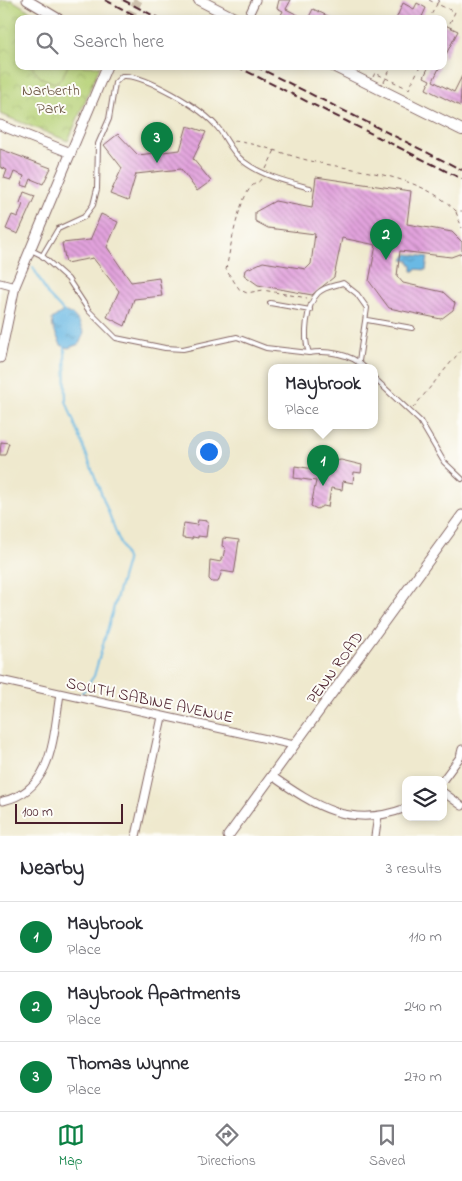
<!DOCTYPE html>
<style>
body{margin:0;font-family:"Indie Flower",sans-serif;background:#f7f7f7;color:#2b2b33}
.controls{position:absolute;right:15px;bottom:15px;display:grid;overflow:hidden;border-radius:10px;box-shadow:0 2px 8px #0003}
.controls button{width:45px;height:45px;display:grid;place-items:center;padding:0;border:0;border-bottom:1px solid #e1e1e2;background:#fff;color:#2b2b33;font:25px sans-serif}
.scale{position:absolute;left:15px;bottom:12px;width:108px;box-sizing:border-box;padding-left:5px;border:2px solid #4a1f2b;border-top:0;font-size:14px;line-height:18px;white-space:nowrap;color:#4a1f2b;-webkit-text-stroke:4px #fdfcf7;paint-order:stroke}
.you{position:absolute;left:208px;top:451px;width:18px;height:18px;margin:-12px;border:4px solid #fff;border-radius:50%;background:#1a73e8;box-shadow:0 0 0 8px #1a73e833}
.badge{display:grid;place-items:center;width:32px;height:32px;border-radius:50%;background:#0b8043;color:#fff;font-size:16px;font-weight:700}
.pin{position:absolute;translate:-50% -41px;filter:drop-shadow(0 1px 2px #0008)}
.pin::after{content:'';position:absolute;top:26px;width:18px;height:15px;background:inherit;clip-path:polygon(0 0,100% 0,50% 100%)}
.popup{position:absolute;left:268px;top:364px;width:110px;height:65px;box-sizing:border-box;display:grid;place-content:center;border-radius:10px;background:#fff;filter:drop-shadow(0 1px 4px #0005);font-size:16px;white-space:nowrap;color:#7c7c81}
.popup b{font-size:19px;color:#2b2b33}
.popup::after{content:'';position:absolute;left:50%;top:100%;margin-left:-10px;border:10px solid transparent;border-top-color:#fff}
.list{margin:0;padding:0;list-style:none}
h2{display:flex;justify-content:space-between;align-items:center;height:65px;margin:0;padding:0 20px;font-size:21px}
h2 small{font-size:16px;font-weight:400;color:#7c7c81}
.list li{display:grid;grid-template-columns:32px 1fr auto;gap:15px;align-items:center;box-sizing:border-box;height:70px;padding:0 20px;border-top:1px solid #e1e1e2}
.list b{display:block;font-size:19px;white-space:nowrap}
.list p{margin:0;font-size:16px;white-space:nowrap;color:#7c7c81}
.list em{font-size:16px;font-style:normal;color:#7c7c81}
.icon{flex:none;width:28px;height:28px;fill:none;stroke:currentColor;stroke-width:2;stroke-linecap:round;stroke-linejoin:round}
.map{position:relative;flex:none;width:462px;height:836px;overflow:hidden}
.search{position:absolute;background:#fff;box-shadow:0 2px 8px #0003;left:15px;right:15px;top:15px;height:55px;display:flex;align-items:center;gap:12px;box-sizing:border-box;padding:0 18px;border-radius:10px;color:#7c7c81;font-size:19px}
.sheet{height:275px;background:#fff}
nav{display:flex;justify-content:space-around;align-items:center;box-sizing:border-box;height:70px;border-top:1px solid #e1e1e2;background:#fff;font-size:14px;color:#7c7c81}
nav a{display:grid;justify-items:center;gap:2px}
nav .on{color:#0b8043}
.map>svg:first-child{display:block}
.park{fill:url(#park-crowns);stroke:#807852}
.garden{fill:#b7d278;stroke:#807852}
.water{fill:url(#water-ripples);stroke:#5a6c88}
.lines{fill:none;stroke-linecap:round;stroke-linejoin:round}
.stream{stroke:#6ab9e4;stroke-width:2}
.building{fill:url(#building-back-hatch)}
.tertiary-tunnel{stroke:#cec1ad;stroke-width:9;stroke-dasharray:9 4.5;stroke-linecap:butt}
.service-casing{stroke:#846664;stroke-width:6}
.minor-casing{stroke:#846664;stroke-width:9}
.tertiary-casing{stroke:#846664;stroke-width:11}
.secondary-casing{stroke:#846664;stroke-width:12}
.path{stroke:#846664;stroke-width:1;stroke-dasharray:4 4;stroke-linecap:butt}
.service{stroke:#fff;stroke-width:4}
.minor{stroke:#fff;stroke-width:7}
.tertiary{stroke:#fff;stroke-width:9}
.secondary{stroke:#fff;stroke-width:10}
.rail{stroke:#4a1f2b;stroke-width:2;stroke-dasharray:8 4;stroke-linecap:butt}
.labels{text-anchor:middle;stroke-width:4;stroke-linejoin:round;paint-order:stroke}
.park-label{font-size:16px;fill:#6b5542;stroke:#fdfcf7}
.street-label{font-size:16px;fill:#4a1f2b;stroke:#fdfcf7}
</style>
<div class="map">
<svg width="462" height="836" viewBox="0 0 462 836">
<defs>
<pattern id="park-crowns" width="20" height="18" patternUnits="userSpaceOnUse" patternTransform="scale(1.25)"><rect width="20" height="18" fill="#b7d278"/><path d="M2 6a3 3 0 1 1 6 0M12 15a3 3 0 1 1 6 0" fill="none" stroke="#9fb468"/></pattern>
<pattern id="water-ripples" width="26" height="14" patternUnits="userSpaceOnUse" patternTransform="scale(1.25)"><rect width="26" height="14" fill="#6ab9e4"/><path d="M2 4q2-2 4 0t4 0M15 11q2-2 4 0t4 0" fill="none" stroke="#5996b9"/></pattern>
<pattern id="building-back-hatch" width="6" height="6" patternUnits="userSpaceOnUse" patternTransform="scale(1.25)"><rect width="6" height="6" fill="#e2a3dd"/><path d="M-1 5l2 2M0 0l6 6M5-1l2 2" fill="none" stroke="#b984b3"/></pattern>
</defs>
<rect width="100%" height="100%" fill="#fdfcf7"/>
<filter id="ink" filterUnits="userSpaceOnUse"><feTurbulence type="fractalNoise" baseFrequency=".02" numOctaves="2"/><feDisplacementMap in="SourceGraphic" scale="10" xChannelSelector="R" yChannelSelector="G"/><feConvolveMatrix kernelMatrix="1 2 1 2 8 2 1 2 1" color-interpolation-filters="sRGB"/></filter>
<filter id="wash" filterUnits="userSpaceOnUse"><feTurbulence type="fractalNoise" baseFrequency=".0096" numOctaves="4" result="noise"/><feDisplacementMap in="SourceGraphic" scale="20" xChannelSelector="R" yChannelSelector="G"/><feGaussianBlur stdDeviation="1.12" result="paint"/><feColorMatrix in="noise" values="0 0 0 0 0 0 0 0 0 0 0 0 0 0 0 0 0 1.4 0 .05"/><feComposite in="paint" operator="in"/></filter>
<g filter="url(#wash)">
<rect width="100%" height="100%" fill="#efe9ce"/>
<polygon class="park" points="0,0 12,0 43,19 19,19 19,66 100,66 68,141 0,114"/>
<polygon class="garden" points="31,66 68,66 61,79 54,83 40,77"/>
<g class="water">
<polygon points="407,254 428,257 426,270 415,269 415,271 412,271 412,266 409,261 403,260"/>
<path d="M62,312C75,311 79,323 84,333L79,344L68,348L61,345L53,328L52,319Z"/>
</g>
<g class="lines">
<g class="stream">
<polyline points="33,267 48,295 65,313"/>
<polyline points="65,345 66,401 127,561 94,676 82,693"/>
</g>
</g>
<g id="blocks">
<g class="building">
<polygon points="279,0 291,0 286,9 306,19 279,19 283,11 277,8"/>
<polygon points="403,3 414,9 417,3 426,8 421,19 396,19"/>
<polygon points="313,9 334,19 308,19"/>
<polygon points="443,24 458,31 443,60"/>
<polygon points="429,66 440,66 433,81 454,92 462,76 460,106 426,89 430,80 424,77"/>
<polygon points="187,126 206,132 193,159 211,181 197,191 181,169 136,174 128,201 110,194 122,168 104,145 118,134 138,155 180,150"/>
<polygon points="0,149 51,168 43,184 31,179 28,187 21,185 24,176 14,172 11,180 4,178 7,170 0,167"/>
<polygon points="316,177 411,191 407,224 452,232 462,242 462,253 451,257 400,251 397,276 403,283 443,292 455,303 453,310 441,319 389,308 369,281 376,245 342,238 334,277 312,295 258,285 244,275 245,270 263,262 306,269 311,264 315,234 268,228 255,221 255,212 275,201 312,208"/>
<polygon points="24,192 35,196 18,234 6,229 12,215 18,217 23,204 20,203"/>
<polygon points="101,214 118,222 107,247 131,282 159,278 162,296 134,299 125,326 107,317 119,291 93,258 66,263 62,243 90,240"/>
<polygon points="1,442 9,443 5,455 0,455"/>
<polygon points="341,460 362,465 361,473 354,472 353,483 343,481 342,490 331,488 328,507 323,506 317,509 311,506 316,481 294,478 295,466 320,470 321,464 332,466 334,461"/>
<polygon points="198,520 208,521 206,537 198,536 198,538 193,537 192,539 182,538 184,523 197,525"/>
<polygon points="223,538 239,540 235,568 234,573 222,571 218,582 212,582 209,579 210,560 221,562 221,558 223,558 225,547 222,546"/>
</g>
</g>
</g>
<g filter="url(#ink)">
<use href="#blocks" fill-opacity="0" stroke="#846664" stroke-width="1"/>
<g class="lines">
<polyline class="tertiary-tunnel" points="129,19 138,0"/>
<g class="service-casing">
<g id="service">
<polyline points="31,250 41,255 68,279 89,311 116,338 165,348 183,349 237,337 266,348 309,353"/>
<path d="M42,256L58,229L84,217L93,205L97,189L98,144L109,119L115,83L122,76C145,74 203,109 218,128C227,139 231,152 243,161C262,176 288,182 310,188"/>
<polyline points="270,303 310,310"/>
<polyline points="367,320 412,328"/>
<path d="M359,361L367,308L357,294L343,283C335,286 325,286 318,293C306,305 303,338 309,353C327,350 352,354 364,367"/>
<polyline points="374,378 420,421 444,462 462,479"/>
</g>
</g>
<g class="minor-casing">
<g id="minor">
<polyline points="247,19 256,0"/>
<polyline points="0,283 15,287"/>
<polyline points="0,680 294,745"/>
<path d="M272,776C316,807 351,829 406,808"/>
<polyline points="443,780 460,757 462,749"/>
<polyline points="443,792 462,806"/>
<path d="M3,801C54,790 53,736 60,694"/>
<polyline points="136,836 162,717"/>
<polyline points="375,836 378,816"/>
</g>
</g>
<g class="tertiary-casing">
<g id="tertiary">
<polyline points="27,0 59,19"/>
<polyline points="0,125 71,153"/>
<polyline points="0,358 15,286 107,66"/>
<polyline points="228,836 462,515"/>
</g>
</g>
<g class="secondary-casing">
<g id="secondary">
<polyline points="199,0 236,19"/>
<polyline points="333,66 462,130"/>
</g>
</g>
<g class="path">
<polyline points="429,0 437,4 429,19"/>
<polyline points="439,0 437,4 455,12 449,25"/>
<polyline points="373,77 375,73 409,89 420,66"/>
<polyline points="384,82 392,66"/>
<path d="M234,141C266,145 289,157 320,163C365,172 422,176 456,211H462"/>
<polyline points="266,169 275,150"/>
<path d="M261,179C259,183 255,183 252,186C238,200 230,250 226,270L240,290L247,293L263,290L307,298"/>
<polyline points="456,212 462,228"/>
<polyline points="413,408 462,349"/>
</g>
<use href="#service" class="service"/>
<use href="#minor" class="minor"/>
<use href="#tertiary" class="tertiary"/>
<use href="#secondary" class="secondary"/>
<g class="rail">
<polyline points="105,0 142,19"/>
<polyline points="123,0 160,19"/>
<polyline points="236,66 462,179"/>
<polyline points="255,66 462,170"/>
</g>
</g>
</g>
<g class="labels">
<g class="park-label">
<text x="51" y="95">Narberth<tspan x="51" dy="18">Park</tspan></text>
</g>
<g class="street-label">
<text transform="translate(334 667) rotate(-54)" y="6">PENN ROAD</text>
<text transform="translate(150 699) rotate(12)" y="6">SOUTH SABINE AVENUE</text>
</g>
</g>
</svg>
<div class="controls">
<button><svg class="icon" aria-label="layers" viewBox="0 0 24 24"><path d="M12 4l9 5-9 5-9-5zM3 14l9 5 9-5"/></svg></button>
</div>
<div class="scale">100 m</div>
<div class="you"></div>
<div class="pin badge" style="left:323px;top:486px">1</div>
<div class="popup"><b>Maybrook</b>Place</div>
<div class="pin badge" style="left:386px;top:260px">2</div>
<div class="pin badge" style="left:157px;top:163px">3</div>
<div class="search"><svg class="icon" aria-label="search" viewBox="0 0 24 24"><circle cx="10" cy="10" r="6"/><path d="M15 15l6 6"/></svg>Search here</div>
</div>
<section class="sheet">
<h2>Nearby<small>3 results</small></h2>
<ul class="list">
<li><span class="badge">1</span><div><b>Maybrook</b><p>Place</p></div><em>110 m</em></li>
<li><span class="badge">2</span><div><b>Maybrook Apartments</b><p>Place</p></div><em>240 m</em></li>
<li><span class="badge">3</span><div><b>Thomas Wynne</b><p>Place</p></div><em>270 m</em></li>
</ul>
</section>
<nav>
<a class="on"><svg class="icon" aria-label="map" viewBox="0 0 24 24"><path d="M3 6l6-2 6 2 6-2v14l-6 2-6-2-6 2zM9 4v14M15 6v14"/></svg>Map</a>
<a><svg class="icon" aria-label="directions" viewBox="0 0 24 24"><path d="M12 3l9 9-9 9-9-9zM9 14v-3h6M13 9l2 2-2 2"/></svg>Directions</a>
<a><svg class="icon" aria-label="saved" viewBox="0 0 24 24"><path d="M7 4h10v16l-5-4-5 4z"/></svg>Saved</a>
</nav>
